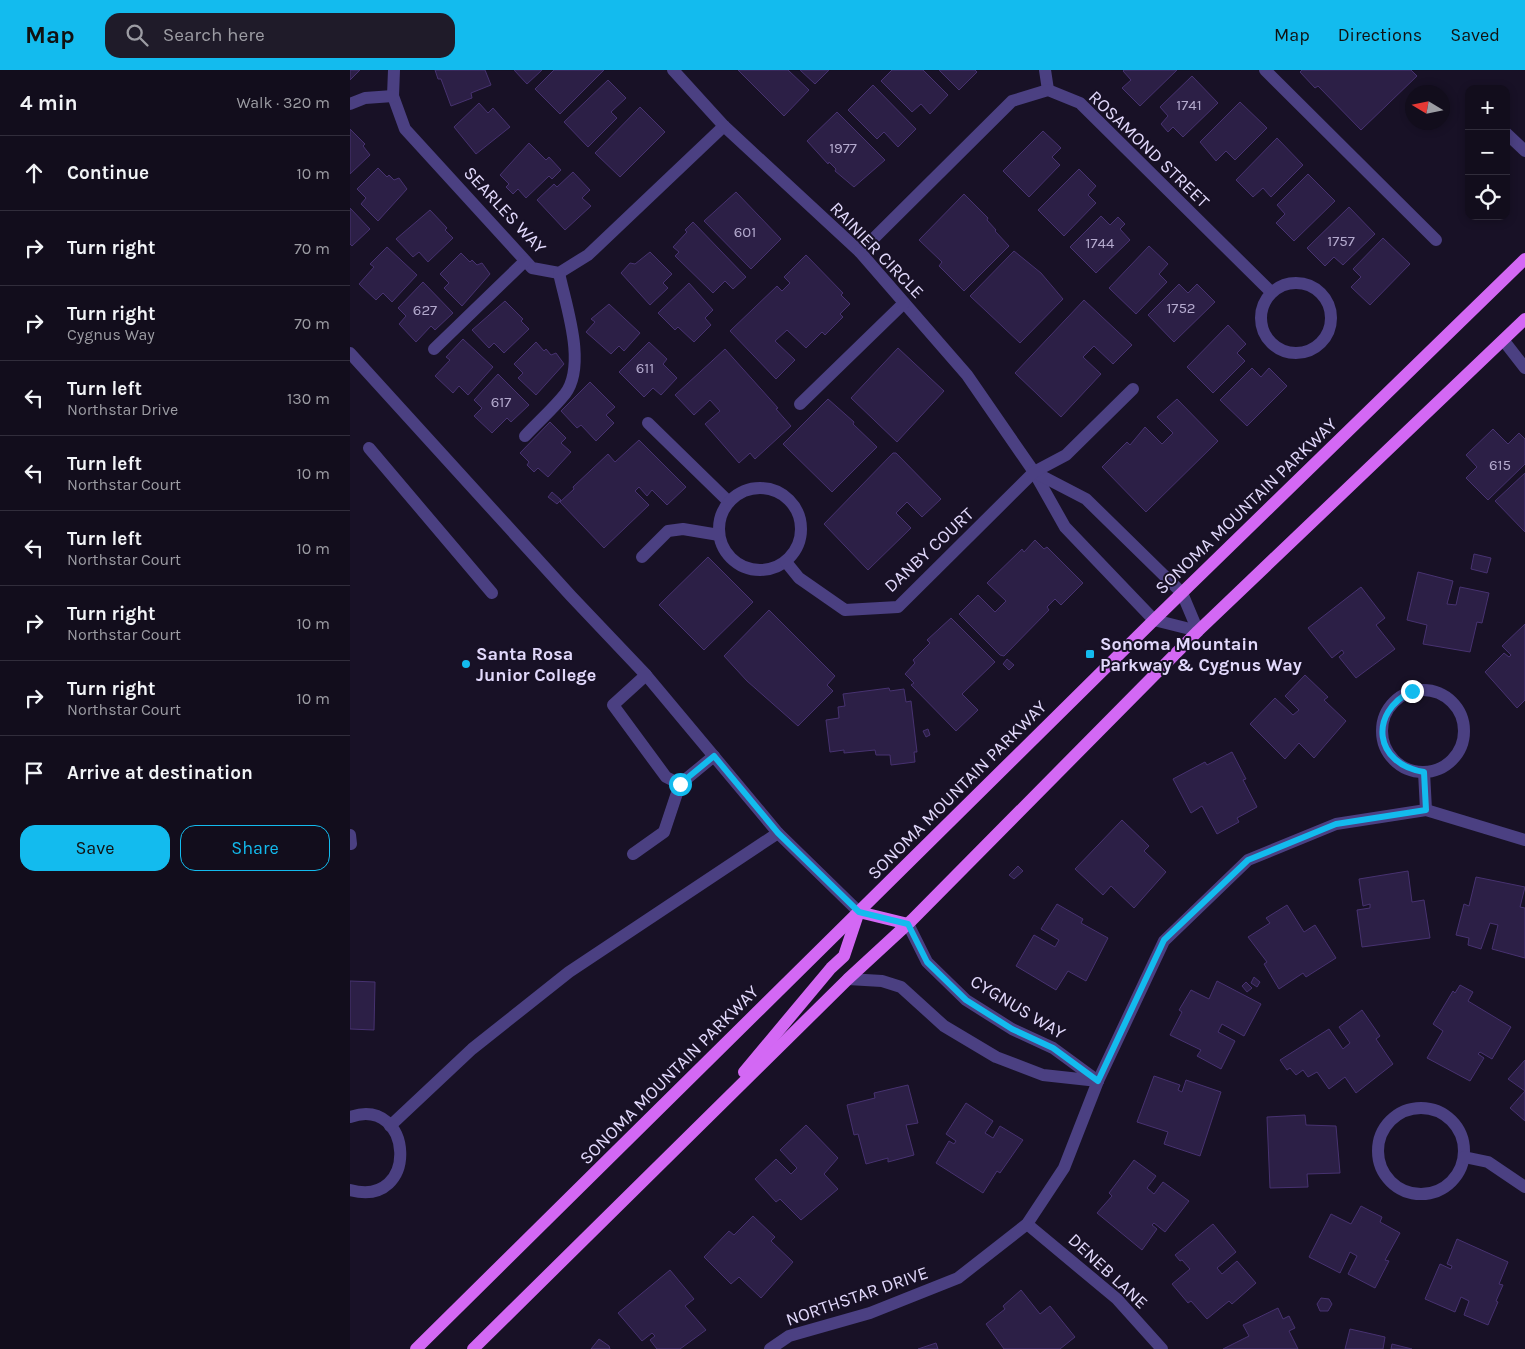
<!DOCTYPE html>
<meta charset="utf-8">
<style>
body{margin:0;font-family:Karla,sans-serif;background:#1f1b29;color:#f1f3f6}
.controls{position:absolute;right:15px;top:15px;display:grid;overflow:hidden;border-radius:10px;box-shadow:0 2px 8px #0003}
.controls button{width:45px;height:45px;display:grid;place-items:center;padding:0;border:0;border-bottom:1px solid #312d3b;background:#120d1c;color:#f1f3f6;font:25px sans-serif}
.compass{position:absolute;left:1055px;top:15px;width:45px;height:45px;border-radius:50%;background:#120d1c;box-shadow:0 2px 8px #0003;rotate:280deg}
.stop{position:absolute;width:15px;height:15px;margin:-11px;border:4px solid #13bbee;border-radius:50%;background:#fff}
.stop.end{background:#13bbee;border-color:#fff;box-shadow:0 1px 5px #0008}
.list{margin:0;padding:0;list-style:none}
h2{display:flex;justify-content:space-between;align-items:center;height:65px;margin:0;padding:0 20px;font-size:21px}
h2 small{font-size:16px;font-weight:400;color:#9c9ca3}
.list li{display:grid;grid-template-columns:32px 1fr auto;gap:15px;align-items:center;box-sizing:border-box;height:75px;padding:0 20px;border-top:1px solid #312d3b}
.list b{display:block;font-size:19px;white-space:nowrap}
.list p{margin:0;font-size:16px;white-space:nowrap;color:#9c9ca3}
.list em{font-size:16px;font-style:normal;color:#9c9ca3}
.actions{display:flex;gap:10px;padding:15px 20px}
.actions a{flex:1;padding:11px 0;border:1px solid #13bbee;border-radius:15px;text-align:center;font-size:18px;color:#13bbee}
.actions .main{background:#13bbee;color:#111}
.icon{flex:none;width:28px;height:28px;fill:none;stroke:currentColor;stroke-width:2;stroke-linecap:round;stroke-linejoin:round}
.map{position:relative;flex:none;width:1175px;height:1279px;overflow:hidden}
header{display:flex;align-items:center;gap:30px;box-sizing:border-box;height:70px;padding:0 25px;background:#13bbee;color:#111}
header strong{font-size:24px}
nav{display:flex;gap:28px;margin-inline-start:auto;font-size:18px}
.search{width:350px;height:45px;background:#1f1b29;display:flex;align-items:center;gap:12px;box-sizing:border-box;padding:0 18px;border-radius:15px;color:#9c9ca3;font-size:19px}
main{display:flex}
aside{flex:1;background:#120d1c}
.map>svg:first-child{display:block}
.building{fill:#2c1f46;stroke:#473270}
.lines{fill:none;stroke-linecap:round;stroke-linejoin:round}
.minor{stroke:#4b4082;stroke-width:12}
.major{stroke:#d368f4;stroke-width:12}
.route{stroke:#13bbee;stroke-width:6}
.poi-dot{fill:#13bbee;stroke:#181126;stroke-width:2}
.labels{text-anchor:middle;stroke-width:4;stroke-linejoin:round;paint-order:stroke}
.number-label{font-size:15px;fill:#b4aace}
.street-label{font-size:18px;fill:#e2d9fc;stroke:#181126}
.poi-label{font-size:18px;font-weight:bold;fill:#e2d9fc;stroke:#181126;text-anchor:start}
</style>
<header>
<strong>Map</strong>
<div class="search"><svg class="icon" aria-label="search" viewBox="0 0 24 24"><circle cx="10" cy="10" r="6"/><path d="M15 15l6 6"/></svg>Search here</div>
<nav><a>Map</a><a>Directions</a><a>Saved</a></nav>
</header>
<main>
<aside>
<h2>4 min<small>Walk · 320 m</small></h2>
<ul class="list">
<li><svg class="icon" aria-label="ahead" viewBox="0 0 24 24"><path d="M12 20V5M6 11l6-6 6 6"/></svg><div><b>Continue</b></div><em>10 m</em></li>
<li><svg class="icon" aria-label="right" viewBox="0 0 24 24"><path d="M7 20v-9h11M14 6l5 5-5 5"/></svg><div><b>Turn right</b></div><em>70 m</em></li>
<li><svg class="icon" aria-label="right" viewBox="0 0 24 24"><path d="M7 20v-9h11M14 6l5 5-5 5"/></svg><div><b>Turn right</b><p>Cygnus Way</p></div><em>70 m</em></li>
<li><svg class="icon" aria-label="left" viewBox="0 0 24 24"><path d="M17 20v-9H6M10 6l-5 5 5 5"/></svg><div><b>Turn left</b><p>Northstar Drive</p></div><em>130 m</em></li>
<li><svg class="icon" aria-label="left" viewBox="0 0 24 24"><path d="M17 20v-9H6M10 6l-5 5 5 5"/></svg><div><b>Turn left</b><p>Northstar Court</p></div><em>10 m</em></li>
<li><svg class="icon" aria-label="left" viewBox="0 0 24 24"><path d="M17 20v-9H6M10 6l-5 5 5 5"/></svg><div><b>Turn left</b><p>Northstar Court</p></div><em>10 m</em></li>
<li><svg class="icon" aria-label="right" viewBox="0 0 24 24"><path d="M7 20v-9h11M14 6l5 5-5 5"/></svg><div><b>Turn right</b><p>Northstar Court</p></div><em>10 m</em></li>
<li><svg class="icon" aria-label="right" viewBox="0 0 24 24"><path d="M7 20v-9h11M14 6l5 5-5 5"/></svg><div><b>Turn right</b><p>Northstar Court</p></div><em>10 m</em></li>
<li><svg class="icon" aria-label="arrive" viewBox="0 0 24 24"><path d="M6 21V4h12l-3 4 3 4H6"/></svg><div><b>Arrive at destination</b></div></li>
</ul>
<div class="actions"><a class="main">Save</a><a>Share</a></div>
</aside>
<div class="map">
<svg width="1175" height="1279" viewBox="0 0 1175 1279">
<rect width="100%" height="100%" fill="#181126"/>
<g class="building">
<polygon points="0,0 10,0 0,10"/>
<polygon points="85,0 135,0 141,15 121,23 122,28 101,36 91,9 88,9"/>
<polygon points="164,0 192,0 177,14"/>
<polygon points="204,0 254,0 210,44 185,19"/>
<polygon points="388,0 438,0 459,20 434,46"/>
<polygon points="450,0 479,0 465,14"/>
<polygon points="542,0 573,0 598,25 580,44 571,34 562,42 531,11"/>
<polygon points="589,0 625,0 627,2 609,20"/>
<polygon points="774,0 827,0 790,36 772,18 781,10 773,1"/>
<polygon points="952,0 1061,0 1067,6 1011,60 968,16 965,18 950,2"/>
<polygon points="842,6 868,33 833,67 823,57 818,62 811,54 818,46 810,37"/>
<polygon points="258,10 276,28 261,42 267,48 238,77 214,52"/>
<polygon points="523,15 566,59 548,77 534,62 527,69 498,40"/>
<polygon points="890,32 917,58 885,90 876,81 866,91 850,72"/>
<polygon points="129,33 138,43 143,38 160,57 126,84 104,57"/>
<polygon points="290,37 315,62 270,107 245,83"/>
<polygon points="487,42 535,90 504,117 485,101 486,99 479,92 478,94 457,71"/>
<polygon points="0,59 15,74 13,76 20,85 0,104"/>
<polygon points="693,61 711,78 702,87 710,95 679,127 653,101"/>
<polygon points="927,68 953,95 921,127 913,118 903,127 886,110"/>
<polygon points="179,73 196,90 199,87 211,100 202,109 199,106 176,128 168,119 163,124 156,117 159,114 150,105"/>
<polygon points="28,98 37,107 39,105 44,110 49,108 57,119 28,151 11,134 16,128 7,119"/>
<polygon points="729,99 746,116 738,125 746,133 714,166 688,140"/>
<polygon points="223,102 240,120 232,128 241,136 215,160 187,130 204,114 207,117"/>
<polygon points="958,104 985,131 944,171 926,153 935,144 927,135"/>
<polygon points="386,122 431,169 401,199 354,151"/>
<polygon points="614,124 638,148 637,150 646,160 645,161 659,176 614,221 589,196 592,192 569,170"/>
<polygon points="999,137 1025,164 993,195 984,187 975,196 957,178"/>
<polygon points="0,138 20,159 2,176 0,174"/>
<polygon points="80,140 97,158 95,160 103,168 78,192 69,182 63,187 46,169"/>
<polygon points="751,146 760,155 768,147 775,154 770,159 780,170 746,203 720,177"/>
<polygon points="343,152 396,207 383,219 375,211 363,223 325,186 329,182 323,177 337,162 335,160"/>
<polygon points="1033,168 1060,194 1020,235 1001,217 1011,207 1003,199"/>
<polygon points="799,176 818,194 809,204 817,212 786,244 759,218"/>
<polygon points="37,177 67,205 42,232 33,223 26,230 9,214 24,197 20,194"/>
<polygon points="664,181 691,203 713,229 670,273 620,226"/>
<polygon points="300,182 322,204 313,213 318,218 300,235 271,203 280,193 285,194"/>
<polygon points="111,183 120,192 122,190 127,195 132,193 140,204 112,236 94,218 99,213 90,204"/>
<polygon points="456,185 493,223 491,225 500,234 490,244 493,247 475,265 472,262 456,278 437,260 425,271 445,290 426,309 380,261 427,216 432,221 440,213 434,207"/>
<polygon points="73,212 103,243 85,260 81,256 66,272 49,254 56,246 48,238"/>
<polygon points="339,213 363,240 355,248 361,255 344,272 328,257 325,260 308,243"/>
<polygon points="829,214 838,223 847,214 865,232 824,272 798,245"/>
<polygon points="734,230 782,275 763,294 744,276 733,287 751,304 711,347 665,303"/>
<polygon points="155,231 173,249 171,251 179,259 154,283 144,273 139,278 122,260"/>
<polygon points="259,234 290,263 274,281 269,276 261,284 236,262 245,252 241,249"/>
<polygon points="878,255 896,274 887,283 895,291 863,323 837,297"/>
<polygon points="113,269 143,297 118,325 109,316 103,323 85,306 100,290 96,287"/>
<polygon points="186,272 194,281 196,279 201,285 206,283 214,294 186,325 168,308 173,303 164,294"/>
<polygon points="299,272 317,289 313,294 327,308 311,325 303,318 294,327 269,302"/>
<polygon points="548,278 594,321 547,372 501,328"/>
<polygon points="375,279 428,338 426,339 441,356 405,389 400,383 389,393 355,354 370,341 360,330 344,345 325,325"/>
<polygon points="902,298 911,307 919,298 937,316 897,356 870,330"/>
<polygon points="148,304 179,335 161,352 157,348 142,363 124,346 132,338 124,330"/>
<polygon points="240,312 265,337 256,345 264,353 246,371 231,355 227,358 211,341"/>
<polygon points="478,329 504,352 503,354 527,377 482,422 433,374"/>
<polygon points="827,329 868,371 796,442 752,397 777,372 780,375 795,357 812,374 823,363 807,347"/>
<polygon points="200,352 216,368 211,373 221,382 198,407 188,398 184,402 177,395 179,392 170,383"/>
<polygon points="1143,359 1158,374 1169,363 1175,369 1175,394 1138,430 1116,408 1127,397 1116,385"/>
<polygon points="289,370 336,417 317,435 302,420 297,426 289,417 285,421 299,435 254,478 210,432 224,419 223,417 258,384 265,392"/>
<polygon points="543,383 546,383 591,429 572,447 557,432 546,443 561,458 518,500 474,454"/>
<polygon points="1175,403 1175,462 1145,431"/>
<polygon points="202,422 211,430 207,434 198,427"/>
<polygon points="685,470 694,479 697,477 733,513 711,535 705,529 697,537 699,540 654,586 650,585 609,544 628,525 645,542 656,531 637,513 672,479 674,482"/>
<polygon points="1124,484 1141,488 1137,503 1121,499"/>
<polygon points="358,487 403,532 354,580 309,535"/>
<polygon points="1068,502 1103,511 1097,534 1106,535 1110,517 1139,523 1132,553 1127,552 1120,582 1073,574 1077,555 1057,550"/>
<polygon points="1011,517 1035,548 1026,555 1045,579 1006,608 989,587 994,583 992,580 982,588 958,558"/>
<polygon points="419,540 485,606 477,615 483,621 448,656 397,611 374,586"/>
<polygon points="601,548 645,592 612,624 628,640 606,661 561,615 564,613 555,604 565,593 563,590 580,573 577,570"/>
<polygon points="1175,554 1175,630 1167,638 1135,602 1154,583 1159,587 1161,585 1152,576"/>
<polygon points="657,589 664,595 659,600 653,594"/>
<polygon points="955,605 978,627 974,630 996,651 964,688 949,673 935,689 900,654 925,628 943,645 949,640 935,626"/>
<polygon points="539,618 540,621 554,619 556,632 561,631 567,682 564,682 565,692 541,695 540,685 526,685 525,680 494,683 494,680 480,682 476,650 489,648 488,637 495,636 493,624"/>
<polygon points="578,659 580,665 576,667 573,661"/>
<polygon points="882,682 896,709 893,710 907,737 887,748 889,752 867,764 852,736 841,743 823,709 855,692 857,695"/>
<polygon points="772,750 799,776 794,781 816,802 784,838 761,816 753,825 725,799"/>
<polygon points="668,796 673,801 664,809 659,805"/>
<polygon points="1058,801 1062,832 1074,830 1080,868 1012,877 1007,840 1020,838 1020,834 1013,836 1009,809"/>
<polygon points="1126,807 1175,817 1170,837 1175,838 1175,888 1142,879 1148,855 1140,853 1131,879 1118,875 1119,868 1106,865 1114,834 1119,836"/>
<polygon points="707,834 733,849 731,853 758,868 736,911 718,901 706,920 666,896 684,865 705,877 709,870 691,859"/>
<polygon points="937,835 954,862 965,855 986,888 956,907 953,903 929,919 914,894 917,892 898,867 920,853 916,848"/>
<polygon points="904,907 910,912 907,917 901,913"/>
<polygon points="0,911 25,912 24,960 0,959"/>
<polygon points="867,911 911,934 894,966 872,954 868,962 885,971 871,999 847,986 851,980 820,965 832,942 829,940 841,920 859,929"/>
<polygon points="896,912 902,918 897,922 892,916"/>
<polygon points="1110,915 1123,922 1118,931 1161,957 1142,989 1130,982 1128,984 1134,988 1120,1011 1077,988 1093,961 1083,954 1103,921 1105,923"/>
<polygon points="1012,940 1030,966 1026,969 1043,994 1006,1023 995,1007 979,1019 967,1002 958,1007 953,1000 946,1005 940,998 937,1000 930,990 979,959 993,979 1000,973 989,957"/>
<polygon points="1175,990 1175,1051 1160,1038 1175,1021 1158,1009"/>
<polygon points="804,1006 830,1015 828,1020 832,1022 836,1010 871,1022 850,1086 814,1074 818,1062 787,1052"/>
<polygon points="558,1015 568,1053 556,1055 564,1085 538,1092 538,1088 516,1094 508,1064 504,1065 497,1035 525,1028 524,1023"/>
<polygon points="616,1033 643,1051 635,1063 643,1068 650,1056 673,1070 650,1103 647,1101 633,1123 586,1093 599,1071 604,1074 606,1071 596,1064"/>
<polygon points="955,1045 956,1055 986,1056 990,1103 957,1104 958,1117 920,1118 917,1047"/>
<polygon points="456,1055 488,1088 474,1104 488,1119 451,1150 430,1129 426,1132 405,1109 426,1089 441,1104 447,1098 430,1080"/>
<polygon points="784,1090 806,1106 797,1118 804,1124 813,1112 839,1131 815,1162 804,1153 802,1155 807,1159 792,1180 747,1143 762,1126 759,1123"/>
<polygon points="1011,1136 1032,1147 1030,1152 1050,1163 1035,1190 1039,1191 1025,1218 998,1204 1007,1186 1000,1182 990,1203 959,1187 981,1144 1001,1154"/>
<polygon points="403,1146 425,1167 421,1171 443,1192 411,1228 389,1207 381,1214 354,1187 379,1161 384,1165"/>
<polygon points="863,1154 886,1182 867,1198 872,1204 887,1191 906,1213 882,1234 879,1231 857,1249 841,1231 838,1233 822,1214 840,1199 832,1190 830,1191 825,1185"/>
<polygon points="1107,1169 1158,1192 1149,1214 1153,1215 1146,1231 1148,1232 1138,1255 1114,1245 1119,1231 1111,1227 1105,1242 1075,1229 1090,1194 1101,1199 1102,1196 1097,1194"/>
<polygon points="320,1200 344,1229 335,1236 356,1260 330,1279 307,1279 300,1270 305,1266 302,1263 292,1271 268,1243"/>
<polygon points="671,1220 690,1244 700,1236 725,1267 710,1279 654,1279 636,1254 655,1239 653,1236"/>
<polygon points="971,1228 979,1229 982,1234 978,1241 970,1241 967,1234"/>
<polygon points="928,1238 933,1249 939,1246 945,1258 939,1261 948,1279 873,1279 899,1266 893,1255"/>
<polygon points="1000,1259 1035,1267 1033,1279 995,1279"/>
<polygon points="249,1269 259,1276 260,1279 241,1279"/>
<polygon points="586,1273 588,1279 568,1279"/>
<polygon points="1042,1274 1062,1279 1041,1279"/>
</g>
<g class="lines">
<g class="minor">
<polyline points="44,0 43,26 55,59 182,198 209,203 238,185 374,56"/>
<polyline points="323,0 374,56 510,182 617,305 684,402 715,457 804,550 848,561"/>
<polyline points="695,0 698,20"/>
<polyline points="915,0 1086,170"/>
<polyline points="0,34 15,28 43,26"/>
<polyline points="1156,63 1175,81"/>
<polyline points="510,182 662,31 698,20 730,33 921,222"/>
<circle cx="946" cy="248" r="35"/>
<polyline points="1154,271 1175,298"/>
<polyline points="84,279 175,191"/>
<polyline points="0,283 221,526 296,605 428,763 509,842"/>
<polyline points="450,334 554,233"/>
<polyline points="298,353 379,432"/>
<path d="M175,366C188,352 203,339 215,324C237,295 216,236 209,203"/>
<polyline points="19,378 142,523"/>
<polyline points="684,402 736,429 832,523 848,561"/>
<circle cx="410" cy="459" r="41"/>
<polyline points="292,487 318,461 333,459 369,465"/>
<polyline points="436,492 449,508 495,540 548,537 684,402 716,385 783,319"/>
<polyline points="296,605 263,635 316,707 330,714"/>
<circle cx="1073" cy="661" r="41"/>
<polyline points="1074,702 1076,740"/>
<polyline points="0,765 1,774"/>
<polyline points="283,784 314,762 330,714 364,686"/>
<polyline points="558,854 577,892 616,930 662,959 703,978 748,1011"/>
<polyline points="498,909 532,911 551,917 594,956 646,987 693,1005 748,1011"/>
<circle cx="1071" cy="1081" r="43"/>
<path d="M0,1047C64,1025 70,1139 0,1120"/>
<polyline points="40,1056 122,979 219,902 428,763"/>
<polyline points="1114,1087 1138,1092 1175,1117"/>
<polyline points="677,1154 767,1229 812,1279"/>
<polyline points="420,1279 439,1266 520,1243 608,1208 677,1154 714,1098 748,1011 814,871 898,790 986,754 1076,740 1175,770"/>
</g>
<g class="major">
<polyline points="509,842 558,854"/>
<polyline points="394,1002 481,898 494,886 508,844"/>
<polyline points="66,1279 804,550 1175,189"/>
<polyline points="123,1279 498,909 562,850 848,561 1175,249"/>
</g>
</g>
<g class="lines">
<path class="route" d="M330,714L364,686L428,763L509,842L558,854L577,892L616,930L662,959L703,978L748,1011L814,870L898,790L986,754L1076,740L1074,702C1024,694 1018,643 1062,621"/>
</g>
<g class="poi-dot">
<rect x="735" y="579" width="10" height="10" rx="2.5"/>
<circle cx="116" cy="594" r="5"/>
</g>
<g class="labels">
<g class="number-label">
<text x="839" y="40">1741</text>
<text x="493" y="83">1977</text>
<text x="395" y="167">601</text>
<text x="991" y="176">1757</text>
<text x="750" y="178">1744</text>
<text x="831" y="243">1752</text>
<text x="75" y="245">627</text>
<text x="295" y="303">611</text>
<text x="151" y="337">617</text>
<text x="1150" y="400">615</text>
</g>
<g class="street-label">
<text transform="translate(799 79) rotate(44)" y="6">ROSAMOND STREET</text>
<text transform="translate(155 140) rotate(47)" y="6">SEARLES WAY</text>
<text transform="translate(527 180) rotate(46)" y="6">RAINIER CIRCLE</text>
<text transform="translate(896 436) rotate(-44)" y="6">SONOMA MOUNTAIN PARKWAY</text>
<text transform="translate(579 480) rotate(-43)" y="6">DANBY COURT</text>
<text transform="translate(607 720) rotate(-45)" y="6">SONOMA MOUNTAIN PARKWAY</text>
<text transform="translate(668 937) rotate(31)" y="6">CYGNUS WAY</text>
<text transform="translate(319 1005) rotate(-45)" y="6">SONOMA MOUNTAIN PARKWAY</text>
<text transform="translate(758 1201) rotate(43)" y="6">DENEB LANE</text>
<text transform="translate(507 1226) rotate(-19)" y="6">NORTHSTAR DRIVE</text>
</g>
<g class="poi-label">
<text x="750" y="580">Sonoma Mountain<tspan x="750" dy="21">Parkway &amp; Cygnus Way</tspan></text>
<text x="126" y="590">Santa Rosa<tspan x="126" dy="21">Junior College</tspan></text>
</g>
</g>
</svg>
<div class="controls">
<button>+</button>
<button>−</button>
<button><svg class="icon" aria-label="locate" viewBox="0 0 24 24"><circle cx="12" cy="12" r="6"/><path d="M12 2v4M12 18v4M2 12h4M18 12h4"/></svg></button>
</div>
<svg class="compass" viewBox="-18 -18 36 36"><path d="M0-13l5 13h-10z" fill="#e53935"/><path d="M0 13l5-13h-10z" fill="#9c9ca3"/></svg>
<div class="stop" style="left:330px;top:714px"></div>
<div class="stop end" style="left:1062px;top:621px"></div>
</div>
</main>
